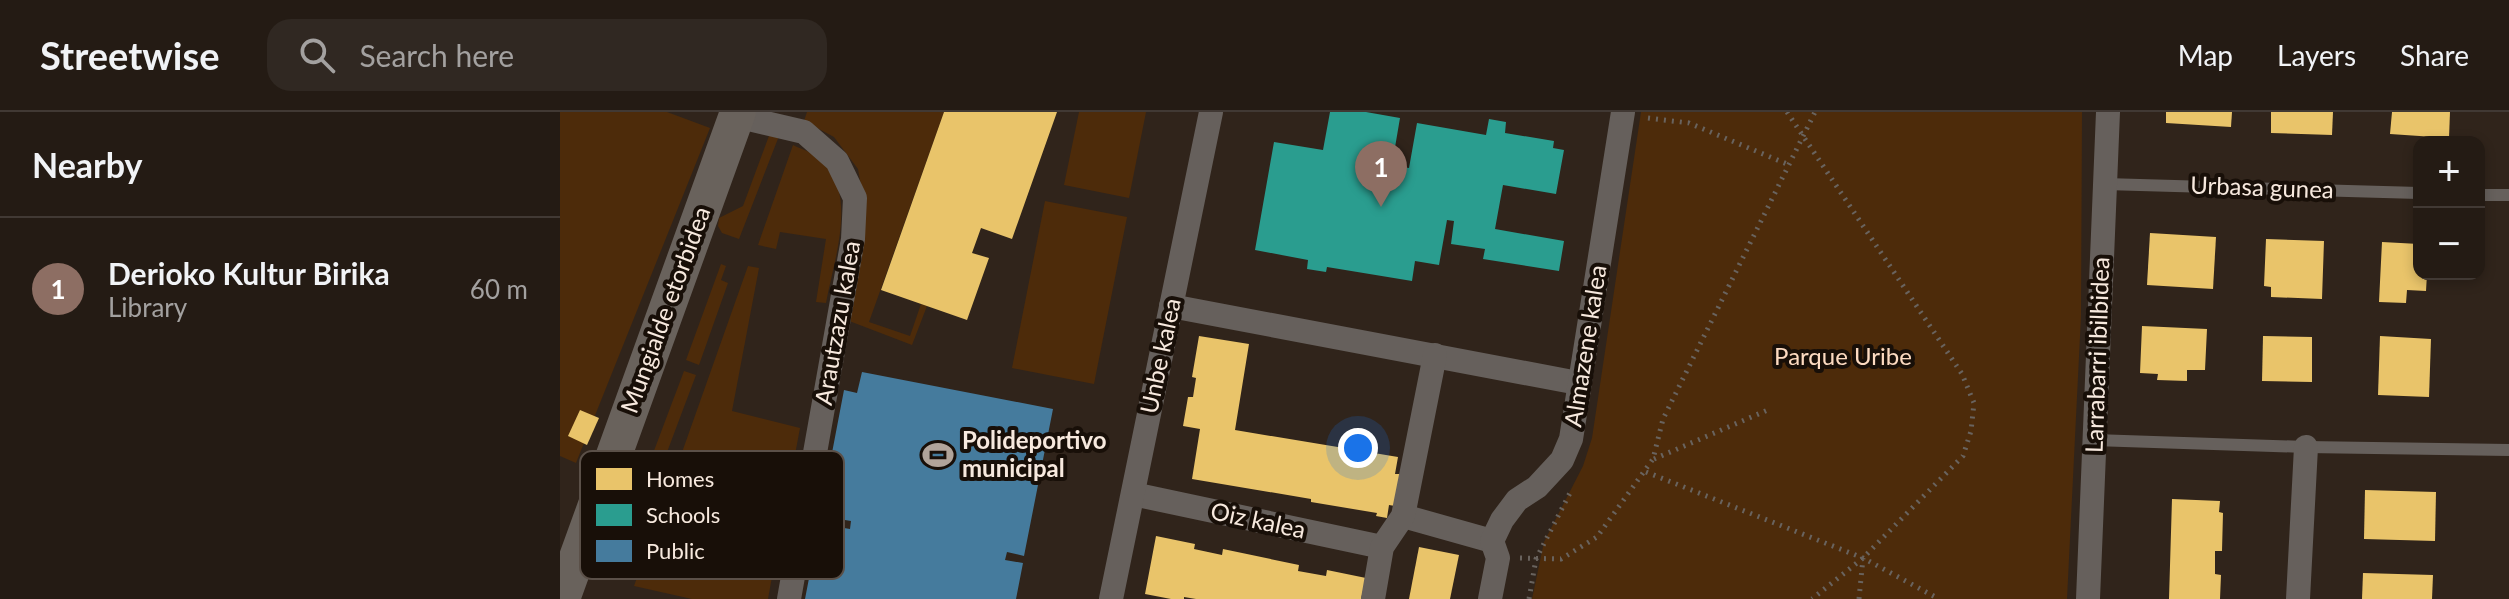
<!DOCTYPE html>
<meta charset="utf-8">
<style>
body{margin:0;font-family:Lato,sans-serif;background:#302822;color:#f1f3f6}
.controls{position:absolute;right:24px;top:24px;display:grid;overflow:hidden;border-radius:16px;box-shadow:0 4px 12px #0003}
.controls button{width:72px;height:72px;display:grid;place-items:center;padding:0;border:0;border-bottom:2px solid #413934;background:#241b14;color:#f1f3f6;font:40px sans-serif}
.you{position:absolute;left:798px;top:336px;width:28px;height:28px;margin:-20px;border:6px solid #fff;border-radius:50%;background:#1a73e8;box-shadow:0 0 0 12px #1a73e833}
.badge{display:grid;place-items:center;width:52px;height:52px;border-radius:50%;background:#db2777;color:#fff;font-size:26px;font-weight:700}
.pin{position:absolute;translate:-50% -66px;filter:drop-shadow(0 2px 4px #0008)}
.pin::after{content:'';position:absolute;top:42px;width:28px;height:24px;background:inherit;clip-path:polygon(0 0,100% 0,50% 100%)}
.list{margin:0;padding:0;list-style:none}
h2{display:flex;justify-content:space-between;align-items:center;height:104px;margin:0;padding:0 32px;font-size:34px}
h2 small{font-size:26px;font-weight:400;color:#a3a1a0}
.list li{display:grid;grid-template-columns:52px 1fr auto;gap:24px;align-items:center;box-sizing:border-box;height:144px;padding:0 32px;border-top:2px solid #413934}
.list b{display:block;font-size:30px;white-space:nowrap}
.list p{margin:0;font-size:26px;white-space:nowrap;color:#a3a1a0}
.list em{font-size:26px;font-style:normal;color:#a3a1a0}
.icon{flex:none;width:44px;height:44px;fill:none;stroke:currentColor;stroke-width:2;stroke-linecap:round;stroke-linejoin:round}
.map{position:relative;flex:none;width:1949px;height:487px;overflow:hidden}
header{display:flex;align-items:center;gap:48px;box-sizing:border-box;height:112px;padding:0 40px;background:#241b14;border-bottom:2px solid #413934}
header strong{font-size:38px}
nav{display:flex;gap:44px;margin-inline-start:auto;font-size:28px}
.search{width:560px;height:72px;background:#302822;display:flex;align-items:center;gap:20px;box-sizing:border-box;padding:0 28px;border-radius:24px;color:#a3a1a0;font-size:30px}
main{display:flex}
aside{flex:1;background:#241b14}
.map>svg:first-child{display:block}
.green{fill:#4d2b0a}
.homes{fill:#e9c46a}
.schools{fill:#2a9d8f}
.public{fill:#457b9d}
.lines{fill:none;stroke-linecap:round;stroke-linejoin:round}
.path{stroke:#69635e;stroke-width:5;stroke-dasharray:2 6;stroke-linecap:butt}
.lane{stroke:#66605c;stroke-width:12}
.street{stroke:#66605c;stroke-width:24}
.secondary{stroke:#69625c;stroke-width:36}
.labels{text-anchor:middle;stroke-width:8;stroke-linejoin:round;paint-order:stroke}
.street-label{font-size:24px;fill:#f7e9de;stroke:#180f08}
.park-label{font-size:24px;fill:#fddbc1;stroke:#180f08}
.poi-label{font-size:24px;font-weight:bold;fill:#f7e9de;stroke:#180f08;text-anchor:start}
.key{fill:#180f08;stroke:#5b5048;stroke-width:2}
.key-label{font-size:22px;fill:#f7e9de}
</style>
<header>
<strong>Streetwise</strong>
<div class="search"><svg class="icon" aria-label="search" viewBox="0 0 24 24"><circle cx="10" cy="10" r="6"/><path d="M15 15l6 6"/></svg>Search here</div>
<nav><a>Map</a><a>Layers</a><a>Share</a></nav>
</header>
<main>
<aside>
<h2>Nearby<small></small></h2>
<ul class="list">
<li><span class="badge" style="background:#8d6e63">1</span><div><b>Derioko Kultur Birika</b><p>Library</p></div><em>60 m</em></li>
</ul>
</aside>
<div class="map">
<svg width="1949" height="487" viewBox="0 0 1949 487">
<rect width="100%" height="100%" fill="#30241b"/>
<g class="green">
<polygon points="0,0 107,0 150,16 16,351 0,344"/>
<polygon points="247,0 384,0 309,210 350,224 361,192 367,194 352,233 284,207 305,96 298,57 274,25 244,9"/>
<polygon points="519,0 586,0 569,86 504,73"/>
<polygon points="1081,0 1522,0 1521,204 1507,487 972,487 984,430 1023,354 1032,326"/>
<polygon points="210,21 219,24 179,127 162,121 158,114 159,106 183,94"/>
<path d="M233,33C243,38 260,43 266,51C296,90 274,147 266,191L256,190L266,127L220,120L216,137L198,133Z"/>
<polygon points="485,89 567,105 534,272 452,256"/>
<polygon points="161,152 166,154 161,168 168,171 139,253 126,248"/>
<path d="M188,154L199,156L172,299L240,316L228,380L218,379L223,338L182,345L160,367C141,364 131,363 120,346Z"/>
<polygon points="124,259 136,263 98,364 86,360"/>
<polygon points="106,401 140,406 147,411 164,443 201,463 207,426 213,420 219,426 208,487 132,487 74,474 96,411"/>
</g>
<g class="homes">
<polygon points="384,0 497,0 452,127 421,116 412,141 429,146 407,208 321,178"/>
<polygon points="1606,0 1672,0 1671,15 1606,11"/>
<polygon points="1711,0 1773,0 1772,23 1711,21"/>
<polygon points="1832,0 1890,0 1889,26 1830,22"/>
<polygon points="1590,121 1656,125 1653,177 1587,173"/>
<polygon points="1706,127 1764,129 1762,187 1711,185 1711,175 1704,174"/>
<polygon points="1822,130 1859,132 1859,162 1867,162 1866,179 1847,178 1846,191 1819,190"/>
<polygon points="1582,214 1647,217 1645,258 1627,258 1627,269 1597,268 1598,262 1580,261"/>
<polygon points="639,224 689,232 675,318 838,345 835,362 840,362 835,394 829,393 827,406 816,404 817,401 751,390 751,387 632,367 640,317 623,314 628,285 633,285 636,266 632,265"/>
<polygon points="1703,224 1752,225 1752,270 1702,269"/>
<polygon points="1820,224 1871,227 1869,285 1818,283"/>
<polygon points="20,298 39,306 27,333 8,324"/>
<polygon points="1805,378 1876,380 1875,429 1804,427"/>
<polygon points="1612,387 1660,389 1659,400 1663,401 1662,439 1655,439 1655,462 1661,463 1660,487 1609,487"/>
<polygon points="596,424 635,432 634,437 662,443 663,437 739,453 738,459 766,464 767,458 806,466 801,487 636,487 624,485 624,487 611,487 585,482"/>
<polygon points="859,435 899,443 890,487 849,487"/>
<polygon points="1803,461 1873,463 1872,487 1802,487"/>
</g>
<polygon class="schools" points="770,0 806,0 840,6 832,53 849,56 857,11 926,23 929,7 946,10 945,21 994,29 993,36 1004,38 996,82 943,73 935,117 1004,129 999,159 923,147 925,137 891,132 894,109 887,108 879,153 855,149 852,169 767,155 766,160 747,157 748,148 695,138 714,30 763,38"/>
<polygon class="public" points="302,260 493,297 464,444 447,440 445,448 463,451 456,487 245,487 256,430 268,432 272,414 290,417 291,409 273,406 276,390 263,388 284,278 297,281"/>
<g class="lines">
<g class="path">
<polyline points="1227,0 1402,262 1414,291 1411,319 1403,344 1303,446 1252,487"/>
<polyline points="1088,6 1129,11 1227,52"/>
<polyline points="1094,347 1210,297"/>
<polyline points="1086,360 1303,446 1379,487"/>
<polyline points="960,446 1001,447 1037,425 1093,347 1103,307 1255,0"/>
<polyline points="969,487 976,447 1012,377"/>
<polyline points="1299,487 1303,446"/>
</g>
<g class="lane">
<polyline points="1545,72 1859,81"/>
<polyline points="1919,83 1949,83"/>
<polyline points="1534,328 1746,335 1949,338"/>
</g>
<g class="street">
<polyline points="176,4 244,20 277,49 295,86 293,127 229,487"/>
<polyline points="611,194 1018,271"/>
<polyline points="573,382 822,435"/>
<polyline points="843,404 932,429"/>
<polyline points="551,487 651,0"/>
<polyline points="813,487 822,435 843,404 875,243"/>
<polyline points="930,487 938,446 932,429 942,408 957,388 977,375 1002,348 1011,327 1063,0"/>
<polyline points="1528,487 1548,0"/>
<polyline points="1738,487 1746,335"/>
</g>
<polyline class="secondary" points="2,487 178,0"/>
</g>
<defs>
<g id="stadium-bare" transform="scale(2.4)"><path d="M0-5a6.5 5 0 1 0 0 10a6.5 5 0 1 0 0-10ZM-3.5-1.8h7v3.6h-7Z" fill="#b1a49a" stroke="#180f08" stroke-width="2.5" paint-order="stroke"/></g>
</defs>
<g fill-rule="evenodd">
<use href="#stadium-bare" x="378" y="343"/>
</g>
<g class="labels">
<g class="street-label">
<text transform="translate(1702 76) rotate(2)" y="8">Urbasa gunea</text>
<text transform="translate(106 198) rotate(-70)" y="8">Mungialde etorbidea</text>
<text transform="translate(278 211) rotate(-80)" y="8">Arautzazu kalea</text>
<text transform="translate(1026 234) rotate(-81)" y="8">Almazene kalea</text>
<text transform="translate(1538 243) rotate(-88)" y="8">Larrabarri ibilbidea</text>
<text transform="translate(601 244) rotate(-78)" y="8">Unbe kalea</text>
<text transform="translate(698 409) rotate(12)" y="8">Oiz kalea</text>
</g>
<g class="park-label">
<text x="1283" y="253">Parque Uribe</text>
</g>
<g class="poi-label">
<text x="402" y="337">Polideportivo<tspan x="402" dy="28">municipal</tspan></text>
</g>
</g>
<rect x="20" y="339" width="264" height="128" rx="12" class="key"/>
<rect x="36" y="356" width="36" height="22" fill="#e9c46a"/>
<rect x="36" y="392" width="36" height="22" fill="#2a9d8f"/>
<rect x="36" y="428" width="36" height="22" fill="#457b9d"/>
<g class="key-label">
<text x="86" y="375">Homes</text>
<text x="86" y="411">Schools</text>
<text x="86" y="447">Public</text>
</g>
</svg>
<div class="controls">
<button>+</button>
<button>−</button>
</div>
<div class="you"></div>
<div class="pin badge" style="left:821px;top:95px;background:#8d6e63">1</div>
</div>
</main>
